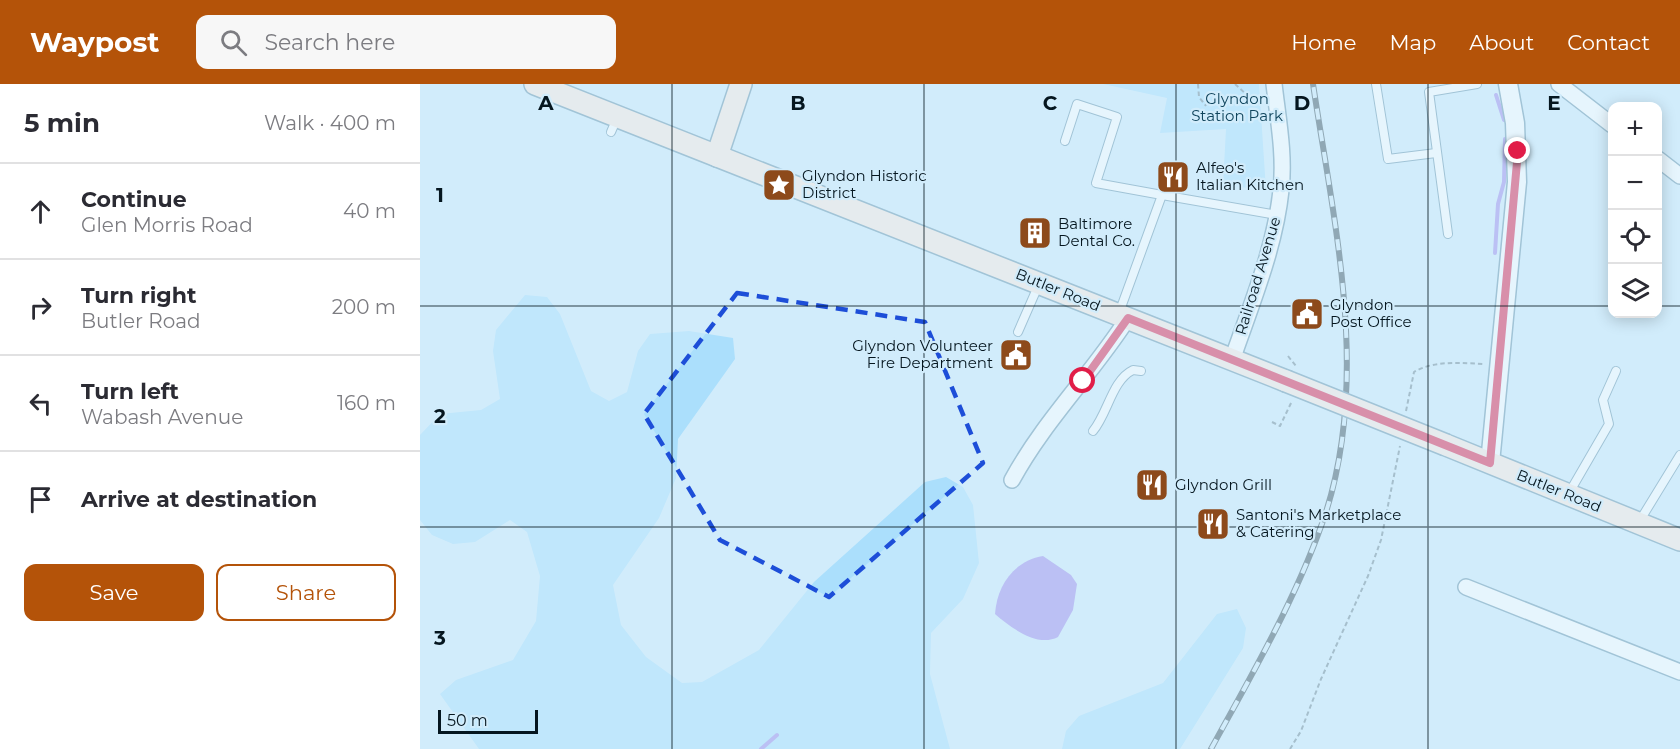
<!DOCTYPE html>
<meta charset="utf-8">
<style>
body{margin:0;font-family:Montserrat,sans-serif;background:#f7f7f7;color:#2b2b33}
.controls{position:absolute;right:18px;top:18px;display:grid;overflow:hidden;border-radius:12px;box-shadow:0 3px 15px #0003}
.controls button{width:54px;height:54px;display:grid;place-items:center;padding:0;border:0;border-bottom:2px solid #e1e1e2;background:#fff;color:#2b2b33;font:30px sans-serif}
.scale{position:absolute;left:18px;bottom:15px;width:100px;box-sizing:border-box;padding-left:6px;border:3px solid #05161f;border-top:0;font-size:16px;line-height:21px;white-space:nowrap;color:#05161f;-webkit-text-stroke:4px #d1ecfb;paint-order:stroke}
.stop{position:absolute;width:18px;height:18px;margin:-14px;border:4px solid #e11d48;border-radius:50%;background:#fff}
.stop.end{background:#e11d48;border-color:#fff;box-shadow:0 2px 6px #0008}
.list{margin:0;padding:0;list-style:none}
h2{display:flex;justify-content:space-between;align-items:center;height:78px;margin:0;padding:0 24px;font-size:26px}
h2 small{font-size:20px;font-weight:400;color:#7c7c81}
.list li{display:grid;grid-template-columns:39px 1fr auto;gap:18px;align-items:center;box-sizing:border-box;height:96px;padding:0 24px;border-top:2px solid #e1e1e2}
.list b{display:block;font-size:22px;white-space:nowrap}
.list p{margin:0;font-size:20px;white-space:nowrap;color:#7c7c81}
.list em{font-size:20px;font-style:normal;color:#7c7c81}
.actions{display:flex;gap:12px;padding:18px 24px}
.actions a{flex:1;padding:14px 0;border:2px solid #b45309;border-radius:12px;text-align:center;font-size:21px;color:#b45309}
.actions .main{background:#b45309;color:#fff}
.icon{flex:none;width:33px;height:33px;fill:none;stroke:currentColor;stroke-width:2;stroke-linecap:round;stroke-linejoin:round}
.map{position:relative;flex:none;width:1260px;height:665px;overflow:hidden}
header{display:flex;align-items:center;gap:36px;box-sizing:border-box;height:84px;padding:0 30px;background:#b45309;color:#fff}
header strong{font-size:28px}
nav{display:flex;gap:33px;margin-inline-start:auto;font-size:21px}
.search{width:420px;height:54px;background:#f7f7f7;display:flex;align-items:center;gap:15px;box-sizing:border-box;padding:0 21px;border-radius:12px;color:#7c7c81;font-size:22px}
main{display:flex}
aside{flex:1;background:#fff}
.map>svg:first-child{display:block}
.green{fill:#abdffc}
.water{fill:#9f8bea}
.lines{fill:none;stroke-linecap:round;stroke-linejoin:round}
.stream{stroke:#9f8bea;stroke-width:4}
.service-casing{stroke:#6792aa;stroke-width:10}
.minor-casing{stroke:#6792aa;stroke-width:18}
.tertiary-casing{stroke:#6792aa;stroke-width:21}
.secondary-casing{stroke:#6792aa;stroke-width:24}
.path{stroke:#718894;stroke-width:2;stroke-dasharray:4.5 3;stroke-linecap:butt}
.service{stroke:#fff;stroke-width:8}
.minor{stroke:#fff;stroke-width:15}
.tertiary{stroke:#fff;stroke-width:18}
.secondary{stroke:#fde9de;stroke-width:21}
.rail-casing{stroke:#415560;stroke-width:6}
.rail{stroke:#d1ecfb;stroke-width:4;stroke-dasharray:11;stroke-linecap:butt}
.secondary-bridge-casing{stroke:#6792aa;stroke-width:24;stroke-linecap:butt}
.secondary-bridge{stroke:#fde9de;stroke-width:21}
.route{stroke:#e11d48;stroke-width:8}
.marked{fill:none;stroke:#1d4ed8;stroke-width:4.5;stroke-dasharray:12 8;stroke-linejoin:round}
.grid{fill:none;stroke:#05161f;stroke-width:1.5;stroke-opacity:0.55}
.labels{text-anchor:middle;stroke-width:4.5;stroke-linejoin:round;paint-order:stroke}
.park-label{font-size:15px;fill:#10455d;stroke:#d1ecfb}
.poi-label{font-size:15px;fill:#05161f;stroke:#d1ecfb;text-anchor:start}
.street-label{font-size:15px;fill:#05161f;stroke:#d1ecfb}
.grid-label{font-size:20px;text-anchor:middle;font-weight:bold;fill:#05161f;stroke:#d1ecfb;stroke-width:4.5;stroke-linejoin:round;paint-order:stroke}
</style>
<header>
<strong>Waypost</strong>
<div class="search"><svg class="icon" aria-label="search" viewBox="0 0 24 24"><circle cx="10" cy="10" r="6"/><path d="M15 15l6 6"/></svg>Search here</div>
<nav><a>Home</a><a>Map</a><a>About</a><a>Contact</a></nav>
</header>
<main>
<aside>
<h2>5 min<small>Walk · 400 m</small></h2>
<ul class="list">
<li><svg class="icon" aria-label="ahead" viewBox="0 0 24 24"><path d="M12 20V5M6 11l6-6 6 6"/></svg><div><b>Continue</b><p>Glen Morris Road</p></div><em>40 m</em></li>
<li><svg class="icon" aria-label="right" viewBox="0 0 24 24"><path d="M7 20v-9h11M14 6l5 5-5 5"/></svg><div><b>Turn right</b><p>Butler Road</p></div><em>200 m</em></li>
<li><svg class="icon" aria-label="left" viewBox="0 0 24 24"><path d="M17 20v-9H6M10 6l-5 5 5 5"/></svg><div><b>Turn left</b><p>Wabash Avenue</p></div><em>160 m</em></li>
<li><svg class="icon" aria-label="arrive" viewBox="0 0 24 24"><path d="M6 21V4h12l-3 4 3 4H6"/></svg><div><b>Arrive at destination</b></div></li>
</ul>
<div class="actions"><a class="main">Save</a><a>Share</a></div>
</aside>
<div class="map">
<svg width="1260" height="665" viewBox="0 0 1260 665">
<rect width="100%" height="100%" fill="#d1ecfb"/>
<g class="green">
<polygon points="683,0 839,0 846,106 803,101 806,45 740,49 747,14"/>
<polygon points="105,211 127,213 140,230 171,307 189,317 207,308 218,267 230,250 269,247 313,254 315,275 258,355 256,394 239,434 193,501 201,541 226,573 262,599 282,598 339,566 394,498 505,398 526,393 543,403 553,421 559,479 543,515 511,549 510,590 530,665 59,665 20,610 36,596 93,576 116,537 120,492 107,448 90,436 55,458 33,460 12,451 0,436 0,351 20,330 61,326 80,315 73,267 76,246"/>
<polygon points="817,525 826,544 823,564 760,665 642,665 646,647 659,632 743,599 797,530"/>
</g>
<path class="water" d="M623,472L651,491L657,500L653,526L638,553C617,564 590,543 575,530C577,501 594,477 623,472Z"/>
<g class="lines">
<g class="stream">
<polyline points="1076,11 1084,36"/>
<polyline points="1075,169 1078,120 1084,98 1085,55"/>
<polyline points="341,665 357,651"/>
</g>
<g class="service-casing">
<g id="service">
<polyline points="956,0 968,75 1016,69"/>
<polyline points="191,48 197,34"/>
<polyline points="645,57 657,20 697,33 676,99 742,111 699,229"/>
<polyline points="742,111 857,131"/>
<polyline points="1028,150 1009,8 1057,0"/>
<polyline points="598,248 619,200"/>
<path d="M673,347C688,329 692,296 713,286L721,287"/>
<polyline points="1149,409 1189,340 1183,316 1196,287"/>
<polyline points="1219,438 1260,371"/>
</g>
</g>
<g class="minor-casing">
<g id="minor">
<polyline points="1139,0 1192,41"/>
<polyline points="1238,75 1260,92"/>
<path d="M812,276C831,221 855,164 861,106C865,71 858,35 854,0"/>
<path d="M592,396C624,337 672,290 708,234"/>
<polyline points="1046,503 1260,588"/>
</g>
</g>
<g class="tertiary-casing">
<polyline id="tertiary" points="1070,379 1097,98 1095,39 1088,0"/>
</g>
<g class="secondary-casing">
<g id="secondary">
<polyline points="115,0 866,297"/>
<polyline points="297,72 321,0"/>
<polyline points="1026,361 1260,456"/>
</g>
</g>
<g class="path">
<polyline points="778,0 779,13 786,22"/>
<polyline points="815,0 828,12 841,13"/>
<polyline points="868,272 876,282"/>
<path d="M986,327L994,288C1014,276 1042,279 1064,280"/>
<polyline points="852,338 860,342 872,317"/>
<polyline points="870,665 881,647 901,595 948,492 961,456 980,362"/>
</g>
<use href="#service" class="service"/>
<use href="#minor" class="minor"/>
<use href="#tertiary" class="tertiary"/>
<use href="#secondary" class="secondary"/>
<g class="rail-casing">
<path id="rail" d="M791,665C833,588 878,512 906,428C950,289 914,140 893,0"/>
</g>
<use href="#rail" class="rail"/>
<g class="secondary-bridge-casing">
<polyline id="secondary-bridge" points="866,297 1026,361"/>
</g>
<use href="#secondary-bridge" class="secondary-bridge"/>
</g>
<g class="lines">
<polyline class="route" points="663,297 708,234 1070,379 1098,67"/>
</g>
<path d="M0 0H1260V665H0ZM317,209L505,238L563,379L409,513L300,456L224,330Z" fill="#d1ecfb" fill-opacity=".55" fill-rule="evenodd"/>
<path class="marked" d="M317,209L505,238L563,379L409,513L300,456L224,330Z"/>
<path class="grid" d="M252,0V665M504,0V665M756,0V665M1008,0V665M0,222H1192M1238,222H1260M0,443H1260"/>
<defs>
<g id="restaurant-square" transform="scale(1.725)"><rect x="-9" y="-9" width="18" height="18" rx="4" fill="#8d4a1b" stroke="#d1ecfb"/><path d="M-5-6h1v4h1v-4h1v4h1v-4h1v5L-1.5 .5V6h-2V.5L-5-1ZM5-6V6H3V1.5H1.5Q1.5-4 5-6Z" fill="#fff"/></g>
<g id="sight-square" transform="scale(1.725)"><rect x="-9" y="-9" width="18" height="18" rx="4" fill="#8d4a1b" stroke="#d1ecfb"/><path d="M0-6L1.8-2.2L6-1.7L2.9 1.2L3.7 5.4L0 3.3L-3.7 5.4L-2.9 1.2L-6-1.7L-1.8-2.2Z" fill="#fff"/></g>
<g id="building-square" transform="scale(1.725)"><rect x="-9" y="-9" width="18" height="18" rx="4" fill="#8d4a1b" stroke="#d1ecfb"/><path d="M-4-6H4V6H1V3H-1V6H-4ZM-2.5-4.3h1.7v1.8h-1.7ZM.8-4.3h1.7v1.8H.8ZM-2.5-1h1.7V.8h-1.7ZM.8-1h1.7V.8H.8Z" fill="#fff"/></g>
<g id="civic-square" transform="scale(1.725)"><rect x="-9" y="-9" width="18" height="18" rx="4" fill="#8d4a1b" stroke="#d1ecfb"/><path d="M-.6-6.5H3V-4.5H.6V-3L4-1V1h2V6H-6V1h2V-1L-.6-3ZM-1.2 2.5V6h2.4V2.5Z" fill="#fff"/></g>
</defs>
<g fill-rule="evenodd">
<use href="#restaurant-square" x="753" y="93"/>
<use href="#sight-square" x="359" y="101"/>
<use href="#building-square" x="615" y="149"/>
<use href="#civic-square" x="887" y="230"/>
<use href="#civic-square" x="596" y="271"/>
<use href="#restaurant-square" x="732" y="401"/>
<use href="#restaurant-square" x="793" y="440"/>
</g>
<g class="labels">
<g class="park-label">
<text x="817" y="20">Glyndon<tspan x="817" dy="17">Station Park</tspan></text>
</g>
<g class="poi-label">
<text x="776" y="89">Alfeo's<tspan x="776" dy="17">Italian Kitchen</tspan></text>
<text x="382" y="97">Glyndon Historic<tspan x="382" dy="17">District</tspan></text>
<text x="638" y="145">Baltimore<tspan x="638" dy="17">Dental Co.</tspan></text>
<text x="910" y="226">Glyndon<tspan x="910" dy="17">Post Office</tspan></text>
<text x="573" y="267" text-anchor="end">Glyndon Volunteer<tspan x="573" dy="17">Fire Department</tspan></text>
<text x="755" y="406">Glyndon Grill</text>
<text x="816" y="436">Santoni's Marketplace<tspan x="816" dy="17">&amp; Catering</tspan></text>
</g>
<g class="street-label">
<text transform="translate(838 192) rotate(-73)" y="5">Railroad Avenue</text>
<text transform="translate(638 206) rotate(22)" y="5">Butler Road</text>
<text transform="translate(1139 407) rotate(22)" y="5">Butler Road</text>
</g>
</g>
<g class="grid-label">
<text x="126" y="26">A</text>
<text x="378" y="26">B</text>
<text x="630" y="26">C</text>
<text x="882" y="26">D</text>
<text x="1134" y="26">E</text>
<text x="20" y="118">1</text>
<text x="20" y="339">2</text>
<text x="20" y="561">3</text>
</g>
</svg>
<div class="controls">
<button>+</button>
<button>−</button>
<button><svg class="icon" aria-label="locate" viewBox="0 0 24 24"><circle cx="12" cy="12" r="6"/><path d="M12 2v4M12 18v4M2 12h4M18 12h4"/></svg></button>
<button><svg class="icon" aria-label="layers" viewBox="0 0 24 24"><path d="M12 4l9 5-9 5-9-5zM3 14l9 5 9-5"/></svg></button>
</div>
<div class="scale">50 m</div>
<div class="stop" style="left:663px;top:297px"></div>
<div class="stop end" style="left:1098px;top:67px"></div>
</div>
</main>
